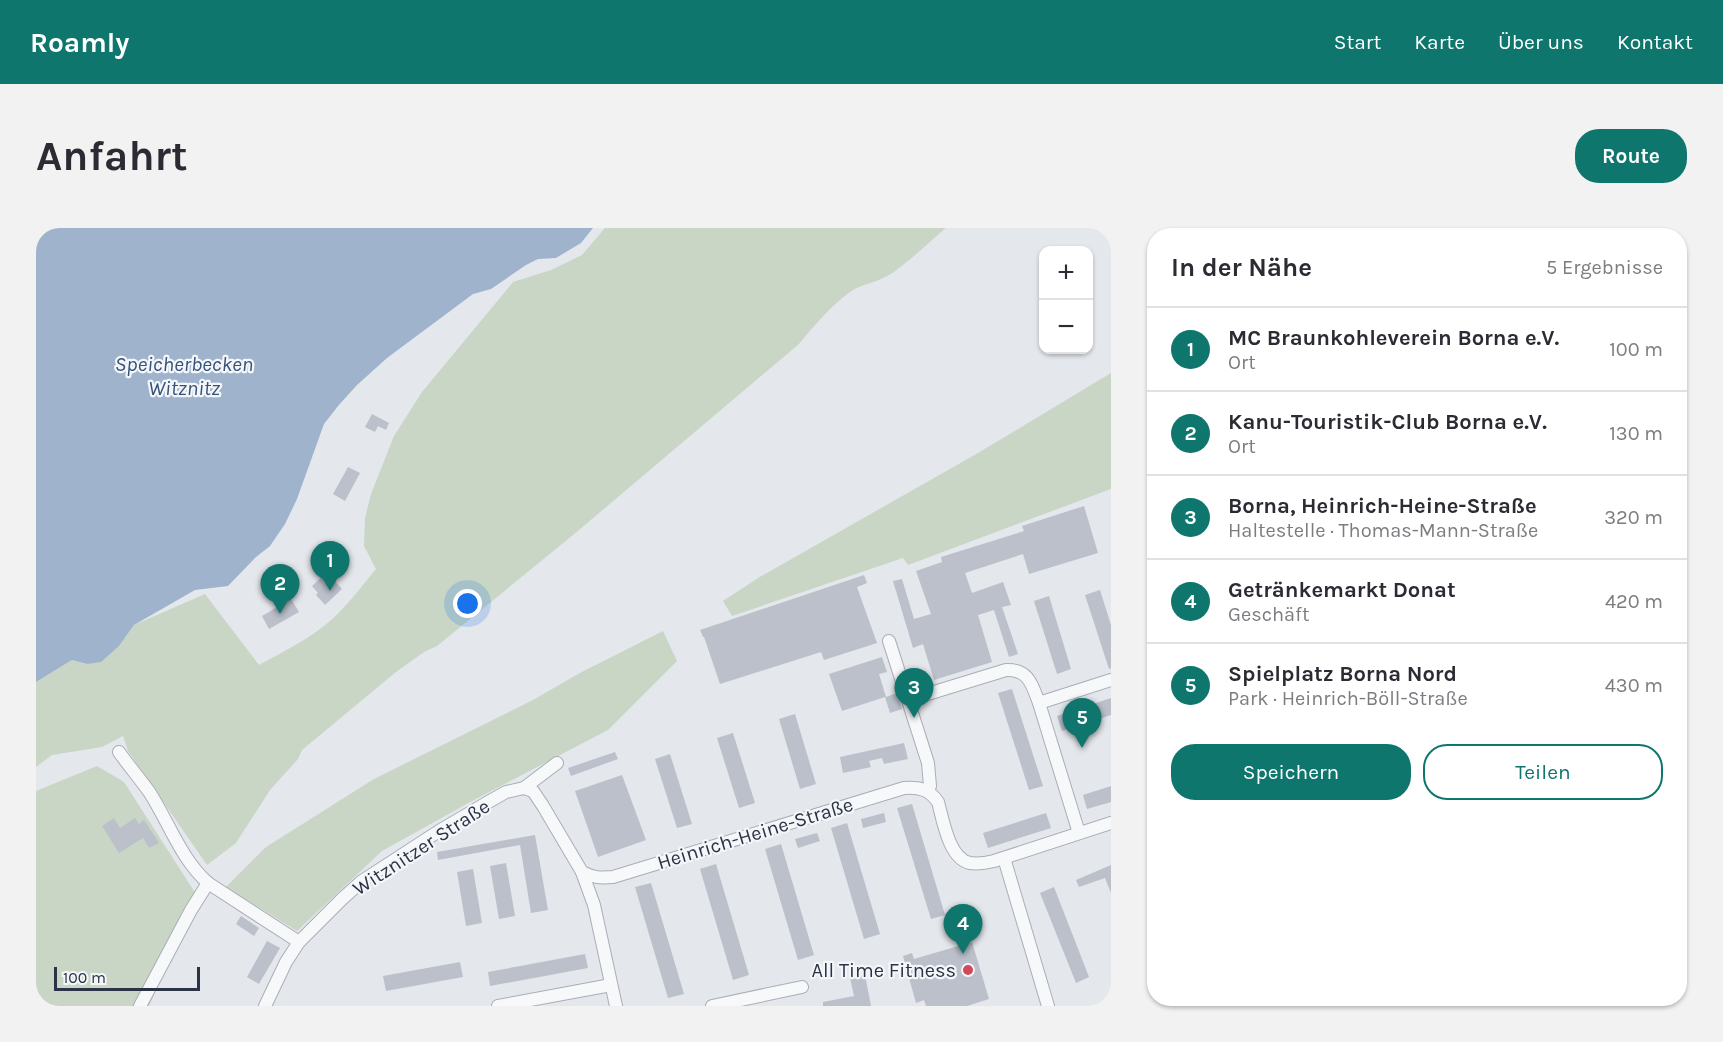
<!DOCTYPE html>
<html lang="de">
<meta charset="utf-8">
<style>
body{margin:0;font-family:Karla,sans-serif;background:#f2f2f3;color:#2b2b33}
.controls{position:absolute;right:18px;top:18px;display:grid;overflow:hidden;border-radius:12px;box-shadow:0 2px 4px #0004}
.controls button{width:54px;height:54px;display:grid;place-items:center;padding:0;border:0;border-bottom:2px solid #e1e1e2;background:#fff;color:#2b2b33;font:30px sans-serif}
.scale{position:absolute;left:18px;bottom:15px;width:146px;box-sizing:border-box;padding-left:6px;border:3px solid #2b3445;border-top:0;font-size:16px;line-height:21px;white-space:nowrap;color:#2b3445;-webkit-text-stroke:4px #f4f6f9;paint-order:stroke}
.you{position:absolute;left:432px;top:376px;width:21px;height:21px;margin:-15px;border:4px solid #fff;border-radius:50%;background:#1a73e8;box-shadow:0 0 0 9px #1a73e833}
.badge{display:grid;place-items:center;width:39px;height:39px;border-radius:50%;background:#0f766e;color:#fff;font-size:20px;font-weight:700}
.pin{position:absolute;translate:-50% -50px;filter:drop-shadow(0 2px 3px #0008)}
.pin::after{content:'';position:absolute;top:32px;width:21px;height:18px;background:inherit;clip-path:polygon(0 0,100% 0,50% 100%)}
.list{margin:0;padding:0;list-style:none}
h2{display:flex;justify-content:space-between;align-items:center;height:78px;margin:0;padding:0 24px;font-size:26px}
h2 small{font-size:20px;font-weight:400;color:#7c7c81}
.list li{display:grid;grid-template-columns:39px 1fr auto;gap:18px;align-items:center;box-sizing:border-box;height:84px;padding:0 24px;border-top:2px solid #e1e1e2}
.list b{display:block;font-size:22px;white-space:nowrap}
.list p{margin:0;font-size:20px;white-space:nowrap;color:#7c7c81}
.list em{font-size:20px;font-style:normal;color:#7c7c81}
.actions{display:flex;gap:12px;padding:18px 24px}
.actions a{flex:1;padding:14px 0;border:2px solid #0f766e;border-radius:24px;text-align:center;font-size:21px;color:#0f766e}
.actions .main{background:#0f766e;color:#fff}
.map{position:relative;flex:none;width:1075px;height:778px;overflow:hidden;border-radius:24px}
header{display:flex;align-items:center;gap:36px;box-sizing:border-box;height:84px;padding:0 30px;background:#0f766e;color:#fff}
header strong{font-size:28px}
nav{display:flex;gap:33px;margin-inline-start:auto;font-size:21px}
.intro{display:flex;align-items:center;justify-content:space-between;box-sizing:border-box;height:144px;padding:0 36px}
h1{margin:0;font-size:42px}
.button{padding:15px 27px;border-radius:24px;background:#0f766e;color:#fff;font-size:21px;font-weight:700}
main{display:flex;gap:36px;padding:0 36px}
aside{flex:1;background:#fff;border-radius:24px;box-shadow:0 2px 4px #0004}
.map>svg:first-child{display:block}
.green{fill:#c9d6c5}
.water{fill:#9fb4cc}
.building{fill:#bbc0ca}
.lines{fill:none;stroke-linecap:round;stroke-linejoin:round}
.minor-casing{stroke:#a9aeb7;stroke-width:14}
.minor{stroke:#f7f8fa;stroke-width:12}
.poi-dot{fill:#d1495b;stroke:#f4f6f9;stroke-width:2}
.labels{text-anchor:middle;stroke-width:4.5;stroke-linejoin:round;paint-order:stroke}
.street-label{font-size:20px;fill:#2b3445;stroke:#f4f6f9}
.poi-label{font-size:20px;fill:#2b3445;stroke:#f4f6f9;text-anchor:end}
.water-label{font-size:21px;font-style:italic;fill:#34527a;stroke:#f4f6f9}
</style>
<header>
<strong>Roamly</strong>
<nav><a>Start</a><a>Karte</a><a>Über uns</a><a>Kontakt</a></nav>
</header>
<div class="intro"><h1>Anfahrt</h1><a class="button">Route</a></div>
<main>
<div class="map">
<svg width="1075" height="778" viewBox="0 0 1075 778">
<rect width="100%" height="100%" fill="#e4e7ec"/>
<g class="green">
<path d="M569,0H910C893,14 871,36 853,47C842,54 830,55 819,61C801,71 776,100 763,116L537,307L401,418L388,424L360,444L266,522L262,531L234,562L200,615L171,637L92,523L87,508L66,519L16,527L0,539V454L36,432L51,436L83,418L98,397L169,366L223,437C247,424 273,411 294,393C311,378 325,359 340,341L328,318L329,290L335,266L358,208L386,164L477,54L515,42L546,27Z"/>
<polygon points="1075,145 1075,261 872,337 867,330 696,388 687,373 722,350 942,225"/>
<polygon points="627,403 641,433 572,502 436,573 346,623 261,703 190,659 230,619 338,551 497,472 542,446"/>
<polygon points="61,538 88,554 158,663 166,674 135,730 113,778 0,778 0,563"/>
</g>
<polygon class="water" points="0,0 557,0 545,15 520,30 502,31 490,37 455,61 437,66 351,130 321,157 302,178 288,196 261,271 249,296 234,318 220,329 192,358 159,362 98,397 83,418 65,434 51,436 36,432 0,454"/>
<g class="building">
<polygon points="336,186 353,195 350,202 342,198 339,204 329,199"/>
<polygon points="312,239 324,245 309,273 297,266"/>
<polygon points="1048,278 1062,325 993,346 987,326 929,345 936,365 967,354 975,377 966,379 982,426 973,429 958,382 942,387 956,434 898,452 887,416 877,420 857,353 866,351 878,391 895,386 880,343 906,334 905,329 988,303 986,298"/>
<polygon points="828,347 831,355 821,359 841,415 788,432 785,424 684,456 668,409 667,409 664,402"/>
<polygon points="287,348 293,355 297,351 306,361 289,377 280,367 282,365 276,358"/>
<polygon points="1064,362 1075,397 1075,440 1073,441 1049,367"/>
<polygon points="1013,368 1035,441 1021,446 998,373"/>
<polygon points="255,371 263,384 233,401 226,388"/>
<polygon points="846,429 851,444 843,446 850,469 861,465 866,481 854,485 849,469 806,483 793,446"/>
<polygon points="976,461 1007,558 993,562 962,465"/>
<polygon points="1075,470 1075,487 1026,503 1021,488"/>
<polygon points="759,486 780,556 764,561 743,491"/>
<polygon points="697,505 719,575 703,580 681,510"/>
<polygon points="868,515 872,531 848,536 846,530 833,533 835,539 807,545 804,529"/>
<polygon points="579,524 582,531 535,548 532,540"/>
<polygon points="634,526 656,596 641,600 619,531"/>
<polygon points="586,547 610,612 562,629 539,563"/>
<polygon points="1075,558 1075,574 1051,581 1047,567"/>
<polygon points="876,576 909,687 895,691 861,580"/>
<polygon points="848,585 850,594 827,600 825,591"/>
<polygon points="1010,585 1015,600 952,620 947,605"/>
<polygon points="78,590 84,600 99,590 103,596 108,592 123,615 113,620 107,610 83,625 66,598"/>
<polygon points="811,595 844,706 828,711 795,600"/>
<polygon points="781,605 784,613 762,620 759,611"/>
<polygon points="499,607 512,682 495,685 484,617 402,632 401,624"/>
<polygon points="745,616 778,727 762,732 729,621"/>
<polygon points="470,635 479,688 463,691 454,638"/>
<polygon points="680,636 713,747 697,752 664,641"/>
<polygon points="1075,637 1075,665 1069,650 1043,659 1040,652"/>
<polygon points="437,641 446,695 430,698 421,644"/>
<polygon points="615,655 648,766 632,770 599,659"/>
<polygon points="1018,659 1053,749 1040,755 1004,665"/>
<polygon points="205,688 223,700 218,708 200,696"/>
<polygon points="231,713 244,720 223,756 211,749"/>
<polygon points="936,714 953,771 931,778 890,778 888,772 880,775 867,728 876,725 878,731"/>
<polygon points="549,726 552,740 454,758 452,744"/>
<polygon points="424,734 427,749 350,763 347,748"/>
<polygon points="829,747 835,778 787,778 787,774 818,768 814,750"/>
</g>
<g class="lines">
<g class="minor-casing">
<g id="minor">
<polyline points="853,413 892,535 894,558 892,563"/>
<path d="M872,472L970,442C993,441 996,457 1003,475L1043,605"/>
<polyline points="1003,475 1075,452"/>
<path d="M83,524C93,538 104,551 114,565C133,595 145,631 172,655L263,714"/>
<polyline points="488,560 521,535"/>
<polyline points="968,630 1012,778"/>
<path d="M546,644C557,650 565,650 577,649L868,560C883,559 893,561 902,574C907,592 913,631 934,635C942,636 950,635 958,633L1075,595"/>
<polyline points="104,778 155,682 172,655"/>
<polyline points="229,778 250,734 263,714 306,671 326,653 403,603 454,573 470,564 488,560 497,563 507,578 546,644 558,677 580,778"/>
<polyline points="462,778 575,757"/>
<polyline points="676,778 766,759"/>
</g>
</g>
<use href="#minor" class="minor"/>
</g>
<circle class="poi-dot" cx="932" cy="742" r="6"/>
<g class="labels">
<g class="street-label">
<text transform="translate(719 605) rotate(-17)" y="7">Heinrich-Heine-Straße</text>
<text transform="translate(385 619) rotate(-33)" y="7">Witznitzer Straße</text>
</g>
<g class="poi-label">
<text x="920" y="749">All Time Fitness</text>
</g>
<g class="water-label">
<text x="148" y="143">Speicherbecken<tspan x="148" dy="24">Witznitz</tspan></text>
</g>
</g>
</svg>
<div class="controls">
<button>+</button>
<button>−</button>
</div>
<div class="scale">100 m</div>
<div class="you"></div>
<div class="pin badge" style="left:294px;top:363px">1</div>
<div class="pin badge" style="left:244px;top:386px">2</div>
<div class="pin badge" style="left:878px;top:490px">3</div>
<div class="pin badge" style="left:927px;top:726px">4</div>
<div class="pin badge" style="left:1046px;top:520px">5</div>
</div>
<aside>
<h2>In der Nähe<small>5 Ergebnisse</small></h2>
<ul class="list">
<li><span class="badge">1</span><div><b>MC Braunkohleverein Borna e.V.</b><p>Ort</p></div><em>100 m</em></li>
<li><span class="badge">2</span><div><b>Kanu-Touristik-Club Borna e.V.</b><p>Ort</p></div><em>130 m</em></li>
<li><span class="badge">3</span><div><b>Borna, Heinrich-Heine-Straße</b><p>Haltestelle · Thomas-Mann-Straße</p></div><em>320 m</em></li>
<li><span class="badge">4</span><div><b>Getränkemarkt Donat</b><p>Geschäft</p></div><em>420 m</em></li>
<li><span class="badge">5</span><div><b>Spielplatz Borna Nord</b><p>Park · Heinrich-Böll-Straße</p></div><em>430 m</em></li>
</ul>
<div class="actions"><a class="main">Speichern</a><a>Teilen</a></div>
</aside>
</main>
